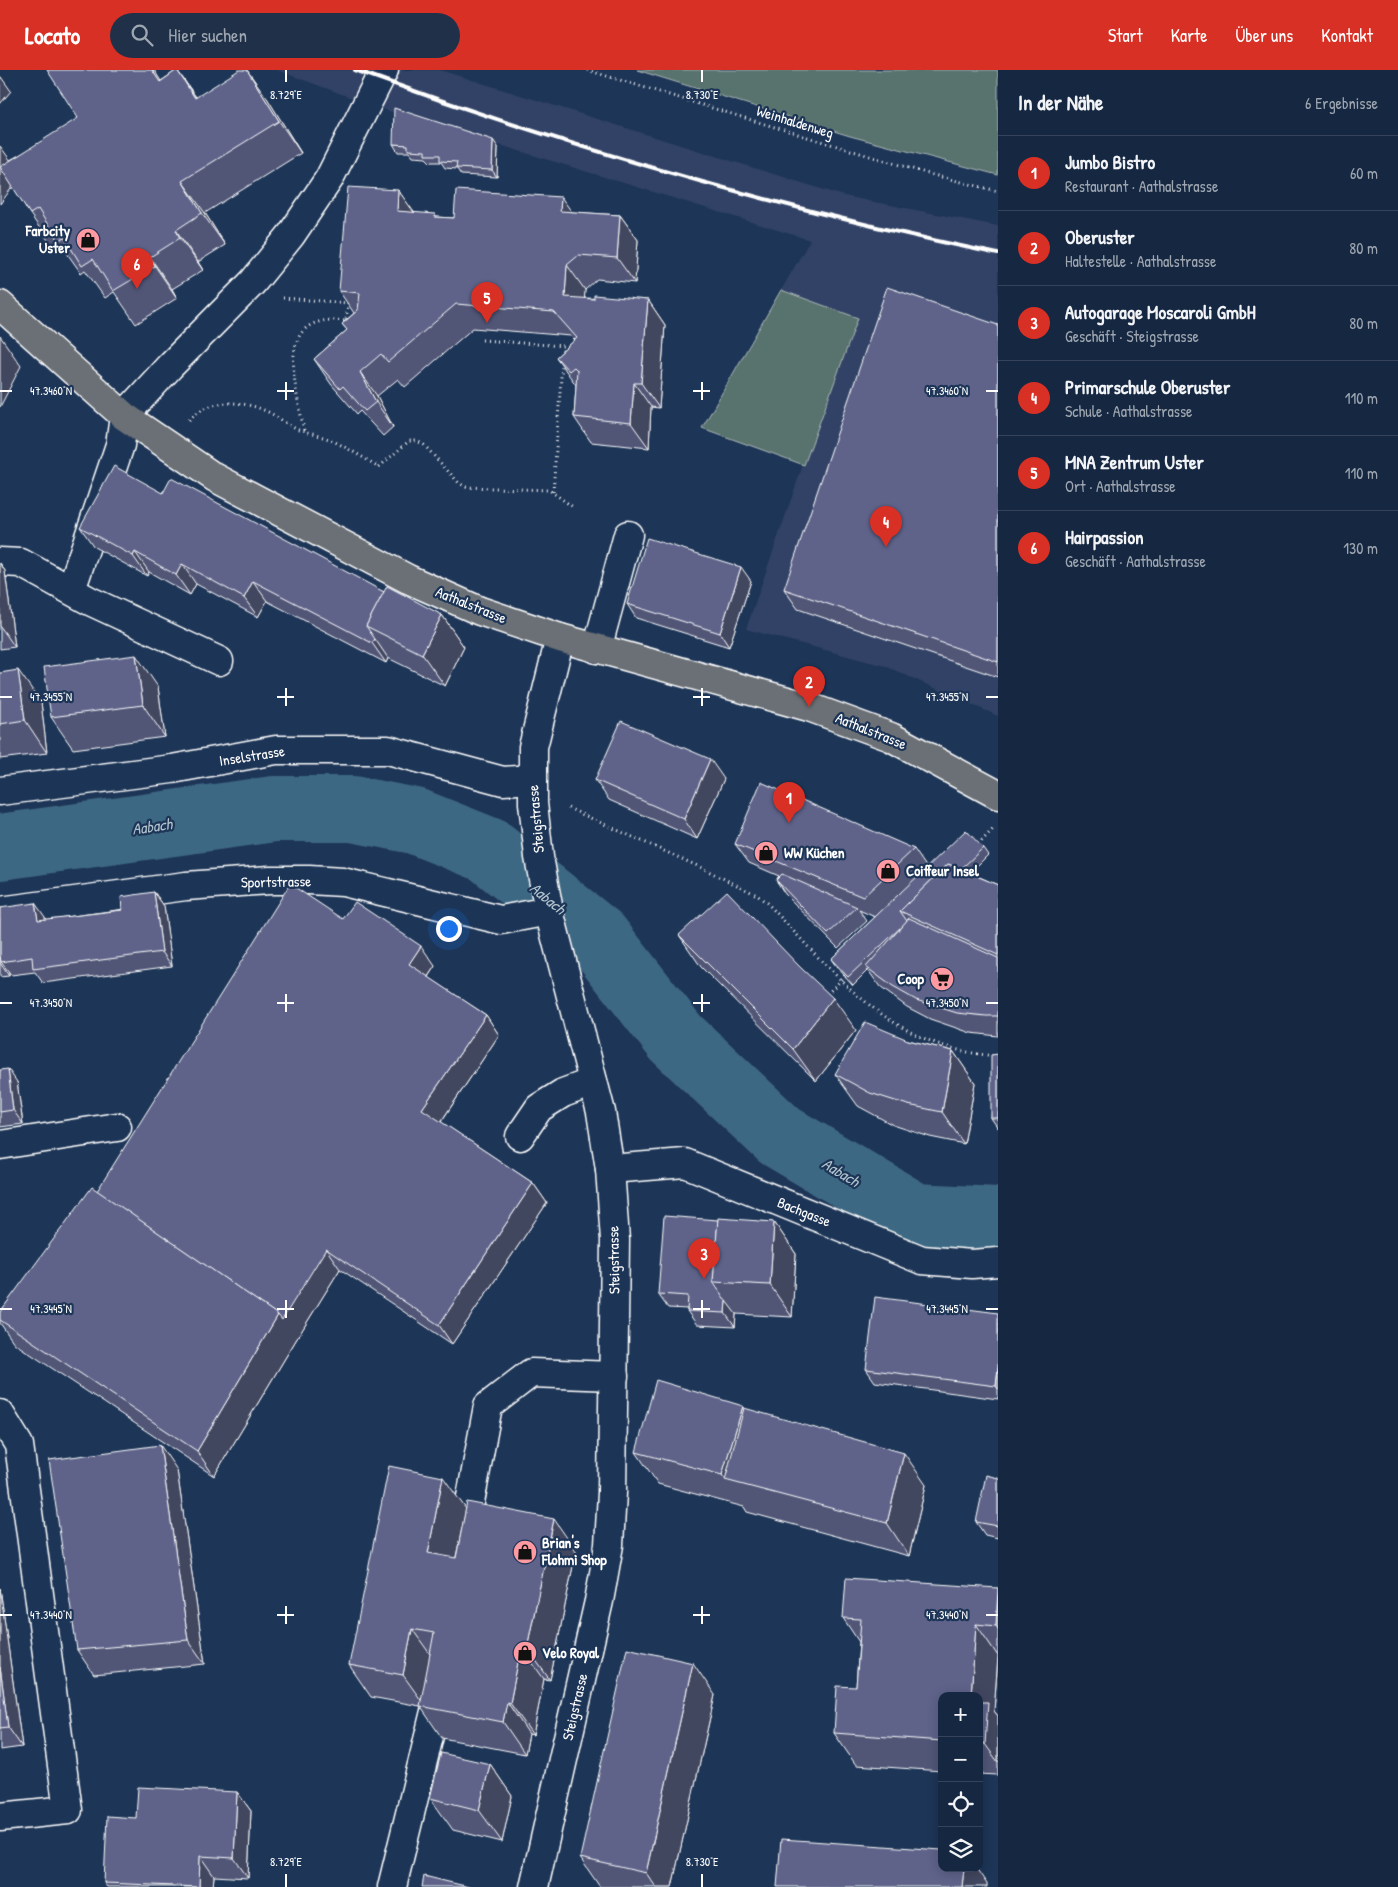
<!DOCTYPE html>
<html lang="de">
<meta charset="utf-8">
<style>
body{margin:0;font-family:"Patrick Hand",sans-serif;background:#1f3048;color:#f1f3f6}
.controls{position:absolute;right:15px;bottom:15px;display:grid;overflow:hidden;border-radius:10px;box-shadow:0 2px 12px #0003}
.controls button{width:45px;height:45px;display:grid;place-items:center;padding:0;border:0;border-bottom:1px solid #35445a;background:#162841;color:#f1f3f6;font:25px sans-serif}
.you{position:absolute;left:448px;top:858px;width:18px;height:18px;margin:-12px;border:4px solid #fff;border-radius:50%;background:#1a73e8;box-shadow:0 0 0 8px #1a73e833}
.badge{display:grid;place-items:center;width:32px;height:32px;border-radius:50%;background:#d93025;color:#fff;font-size:16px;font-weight:700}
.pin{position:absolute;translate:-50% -41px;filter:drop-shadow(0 1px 2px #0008)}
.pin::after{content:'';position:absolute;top:26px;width:18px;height:15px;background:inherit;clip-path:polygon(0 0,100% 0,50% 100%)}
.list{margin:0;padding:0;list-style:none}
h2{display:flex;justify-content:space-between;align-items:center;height:65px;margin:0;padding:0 20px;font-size:21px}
h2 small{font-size:16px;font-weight:400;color:#9ea6b1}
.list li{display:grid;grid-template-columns:32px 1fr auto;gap:15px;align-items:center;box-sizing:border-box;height:75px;padding:0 20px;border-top:1px solid #35445a}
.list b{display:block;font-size:19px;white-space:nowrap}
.list p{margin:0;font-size:16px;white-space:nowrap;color:#9ea6b1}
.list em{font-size:16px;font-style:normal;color:#9ea6b1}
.icon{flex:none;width:28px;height:28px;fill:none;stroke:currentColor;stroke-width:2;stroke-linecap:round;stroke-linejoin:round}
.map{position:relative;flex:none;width:998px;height:1817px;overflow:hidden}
header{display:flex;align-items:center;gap:30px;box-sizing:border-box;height:70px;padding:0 25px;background:#d93025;color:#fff}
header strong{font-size:24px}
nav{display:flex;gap:28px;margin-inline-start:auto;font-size:18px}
.search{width:350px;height:45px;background:#1f3048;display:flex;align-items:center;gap:12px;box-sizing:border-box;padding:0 18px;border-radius:28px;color:#9ea6b1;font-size:19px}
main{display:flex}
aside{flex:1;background:#162841}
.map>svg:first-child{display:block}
.built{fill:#304366}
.green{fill:#58726e;stroke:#acb8b6}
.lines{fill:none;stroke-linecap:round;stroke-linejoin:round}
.river{stroke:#3d6883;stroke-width:66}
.minor-casing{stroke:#fff;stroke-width:31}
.major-casing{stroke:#fff;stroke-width:31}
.path{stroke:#fff;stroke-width:3;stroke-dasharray:1 4;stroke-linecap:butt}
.minor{stroke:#1d3557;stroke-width:28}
.major{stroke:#6b6f75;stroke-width:28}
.rail{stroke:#fff;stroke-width:4}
.wall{fill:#515677;stroke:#fff}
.shaded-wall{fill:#424661;stroke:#fff}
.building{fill:#5e648a;stroke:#fff}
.ticks{fill:none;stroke:#fff;stroke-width:2}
.labels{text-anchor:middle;stroke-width:4.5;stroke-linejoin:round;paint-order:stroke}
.street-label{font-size:15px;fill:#fff;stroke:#1d3557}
.poi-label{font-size:15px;font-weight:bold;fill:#fff;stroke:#1d3557;text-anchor:start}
.water-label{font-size:16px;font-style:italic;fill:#b1c3cd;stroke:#1d3557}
.ticks-label{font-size:12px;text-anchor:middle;fill:#fff;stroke:#1d3557;stroke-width:4.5;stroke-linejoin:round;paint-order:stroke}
</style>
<header>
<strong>Locato</strong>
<div class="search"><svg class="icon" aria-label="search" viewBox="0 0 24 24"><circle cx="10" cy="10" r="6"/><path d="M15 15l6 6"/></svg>Hier suchen</div>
<nav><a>Start</a><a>Karte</a><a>Über uns</a><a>Kontakt</a></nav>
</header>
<main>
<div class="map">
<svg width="998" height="1817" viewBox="0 0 998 1817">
<rect width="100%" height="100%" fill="#1d3557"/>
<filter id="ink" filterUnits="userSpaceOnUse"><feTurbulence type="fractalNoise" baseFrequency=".02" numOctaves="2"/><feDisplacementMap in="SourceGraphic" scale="10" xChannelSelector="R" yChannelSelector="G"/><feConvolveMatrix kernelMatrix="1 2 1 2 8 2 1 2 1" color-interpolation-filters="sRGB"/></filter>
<g filter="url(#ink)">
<polygon class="built" points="277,0 440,0 844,126 998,156 998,646 885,596 746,559 803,395 702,358 810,170 379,38"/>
<g class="green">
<polygon points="637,0 998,0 998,105 850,66"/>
<polygon points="781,220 858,248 804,395 702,358"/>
</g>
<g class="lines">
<polyline class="river" points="0,777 274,739 353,739 415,751 488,780 598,868 676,968 780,1066 915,1146 998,1150"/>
<g class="minor-casing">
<g id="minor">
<polyline points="0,492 21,493 90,531 219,591"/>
<polyline points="71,520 120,375 124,346 170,296 253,212 291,165 329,109 384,0"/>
<polyline points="597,579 628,465"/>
<polyline points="0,721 172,699 276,680 388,680 503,711 532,709"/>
<polyline points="0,841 186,816 270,810 309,810 343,812 501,850 549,841"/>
<polyline points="520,1066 539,1038 563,1023 593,1012"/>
<polyline points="0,1075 117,1057"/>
<polyline points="610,1099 685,1093 922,1190 972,1194 998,1192"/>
<polyline points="0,1344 19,1375 68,1740 0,1747"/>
<polyline points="463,1470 488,1336 531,1303 614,1306"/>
<polyline points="392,1817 441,1617"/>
<polyline points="534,1817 599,1531 609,1475 612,1423 615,1170 610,1099 601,1042 549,841 539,787 533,733 533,677 560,568"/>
</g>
</g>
<g class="major-casing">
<polyline id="major" points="0,235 124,346 214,407 408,509 480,541 560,568 809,637 891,667 998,725"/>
</g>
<g class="path">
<polyline points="587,0 929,104 998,121"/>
<path d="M283,228L348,233L346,251C271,241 296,316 304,361"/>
<polyline points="482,270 563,276 563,285"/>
<path d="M189,350C208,328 242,330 266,341C277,346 286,354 296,359C306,363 318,365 329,369C346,377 362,387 379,397L409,371H417L424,375L459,413L466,417L549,420L573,437"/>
<polyline points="553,422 562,293"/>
<path d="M568,738L702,798L757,825L768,834C837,906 891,979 998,986"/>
<polyline points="978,775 994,758"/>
<polyline points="827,924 847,904"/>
</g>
<use href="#minor" class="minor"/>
<use href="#major" class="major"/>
<path class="rail" d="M355,0C564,76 780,139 998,184"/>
</g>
<g class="wall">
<polygon points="177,0 196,27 267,28 301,83 205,143 225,175 198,192 203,200 172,219 177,228 136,254 114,222 105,228 85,200 81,203 59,172 52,176 30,144 13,116 10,90 161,11"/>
<polygon points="393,74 498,77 497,107 461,105 457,99 445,98 441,92 430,92 426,88 413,87 409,82 398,82"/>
<polygon points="398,120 414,143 437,147 454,148 572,142 620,145 638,170 635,213 597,209 585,220 584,228 648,230 665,255 659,338 651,337 649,378 591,372 574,347 576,315 556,287 575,270 571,266 473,258 405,317 398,309 377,326 393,357 383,366 360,341 357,344 331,314 314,289 347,260 342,254 354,243 339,221"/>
<polygon points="998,255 998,607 798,539 784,519"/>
<polygon points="163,423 384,522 442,545 464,577 445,616 388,588 386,593 267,531 258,547 196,514 190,525 149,502 147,506 94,477 80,457"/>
<polygon points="0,493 5,501 15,577 0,579"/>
<polygon points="751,511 729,577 636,548 627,534"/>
<polygon points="0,603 41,632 47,683 0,689"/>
<polygon points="158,617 165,667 73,679 51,647"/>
<polygon points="724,709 697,769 609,730 595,710"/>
<polygon points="735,774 914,779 927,798 983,778 988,785 970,803 998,815 998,966 971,963 930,949 907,937 880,917 868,900 853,915 836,896 831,889 875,847 859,840 867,851 838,878 785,824 776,810 779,806 749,793"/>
<polygon points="154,822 164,836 172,896 43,913 35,902 11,905 9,902 9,906 0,907 0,838 45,847 45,850 122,840"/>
<polygon points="343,849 435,896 428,907 486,945 499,965 441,1052 533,1113 547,1133 452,1274 340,1199 296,1270 214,1406 14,1273 0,1253 0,1242 97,1121"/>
<polygon points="679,865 800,897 856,960 816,1011 701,897"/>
<polygon points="908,970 953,981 975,1013 964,1074 930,1067 893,1055 858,1036 835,1004"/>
<polygon points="998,984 998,1058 991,1048"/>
<polygon points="0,1000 17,1012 23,1054 0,1057"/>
<polygon points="718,1150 774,1152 796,1184 792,1247 736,1244 735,1257 697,1255 687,1241 687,1239 668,1238 658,1224"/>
<polygon points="998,1243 998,1329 875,1312 866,1299"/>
<polygon points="744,1338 926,1415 909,1486 747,1442 744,1437 658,1414 636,1382"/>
<polygon points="177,1400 205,1594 94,1605 77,1580"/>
<polygon points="998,1408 998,1468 985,1465 976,1452"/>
<polygon points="466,1439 576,1481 550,1610 544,1609 533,1665 529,1664 525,1684 442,1668 420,1636 371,1627 349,1595"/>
<polygon points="0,1518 22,1677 0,1680"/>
<polygon points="998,1518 998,1589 994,1641 998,1646 998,1705 979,1704 979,1626 942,1626 942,1701 856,1695 834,1663 856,1617 859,1572 843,1548"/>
<polygon points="715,1625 672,1817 600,1817 580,1788"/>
<polygon points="490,1694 512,1726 502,1772 453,1760 430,1728"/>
<polygon points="237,1722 251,1741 248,1808 214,1806 213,1817 107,1817 104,1813 136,1748"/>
</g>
<g class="shaded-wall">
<polygon points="152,0 154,0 182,44 160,12"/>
<polygon points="177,0 200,33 195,28"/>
<polygon points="247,0 267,28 301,83 279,51"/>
<polygon points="1,7 11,21 0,34 0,9"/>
<polygon points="493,70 498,77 497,107 492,100"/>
<polygon points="0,76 21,105 0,134"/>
<polygon points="182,111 205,143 225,175 202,143"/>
<polygon points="398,120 416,145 397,141"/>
<polygon points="561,127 579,152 560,141"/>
<polygon points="620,145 638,170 635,213 617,188"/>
<polygon points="176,160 198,192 203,200 180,168"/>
<polygon points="150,187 172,219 177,228 155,196"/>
<polygon points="567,195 585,220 583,252 565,227"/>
<polygon points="648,230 665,255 659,338 641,313"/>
<polygon points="0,266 21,296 0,337"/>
<polygon points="360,302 377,326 393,357 376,332"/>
<polygon points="634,313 651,337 649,378 631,353"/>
<polygon points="135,482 149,502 147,506 133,486"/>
<polygon points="0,493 5,501 15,577 0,556"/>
<polygon points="182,494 196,514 190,525 176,505"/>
<polygon points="741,497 751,511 729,577 720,563"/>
<polygon points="253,511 267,531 258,547 244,528"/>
<polygon points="442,545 464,577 445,616 422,584"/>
<polygon points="375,569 388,588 386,593 372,573"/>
<polygon points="136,585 158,617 165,667 143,635"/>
<polygon points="18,600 41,632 47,683 25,650"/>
<polygon points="710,689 724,709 697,769 684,749"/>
<polygon points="154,822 164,836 172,896 162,882"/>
<polygon points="35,833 45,847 47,864 38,850"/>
<polygon points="0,848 1,892 9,902 9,906 0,893"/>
<polygon points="421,876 435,896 423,914 409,894"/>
<polygon points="833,928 856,960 816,1011 793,979"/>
<polygon points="486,945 499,965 436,1059 422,1039"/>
<polygon points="953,981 975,1013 964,1074 942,1042"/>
<polygon points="8,999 17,1012 23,1054 13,1040"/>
<polygon points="533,1113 547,1133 452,1274 439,1255"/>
<polygon points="774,1152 796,1184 792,1247 770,1215"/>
<polygon points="326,1179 340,1199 296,1270 214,1406 197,1381 278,1245"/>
<polygon points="726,1231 736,1244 735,1257 725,1243"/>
<polygon points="998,1297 998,1319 996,1316"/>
<polygon points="743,1336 766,1368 726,1410 722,1405"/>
<polygon points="160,1375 177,1400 205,1594 188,1570"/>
<polygon points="904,1383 926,1415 909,1486 887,1453"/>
<polygon points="443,1407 466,1439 450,1515 428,1483"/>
<polygon points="554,1449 576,1481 550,1610 527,1578"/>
<polygon points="0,1518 22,1677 8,1657 0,1597"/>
<polygon points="998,1526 998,1559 996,1556"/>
<polygon points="976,1554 998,1586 994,1641 998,1646 998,1692 985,1674 979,1644 979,1626 971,1626"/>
<polygon points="412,1559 435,1591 426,1637 403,1605"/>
<polygon points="521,1577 544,1609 533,1665 510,1633"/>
<polygon points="693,1593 715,1625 672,1817 656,1817 646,1803"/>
<polygon points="507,1632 529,1664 525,1684 503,1652"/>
<polygon points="490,1694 512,1726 502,1772 479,1740"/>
<polygon points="237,1722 251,1741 248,1808 234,1788"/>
<polygon points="200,1786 214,1806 213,1817 199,1817"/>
<polygon points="964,1798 976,1798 987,1814 987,1817 962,1817"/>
</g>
<g class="building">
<polygon points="47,0 152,0 160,12 177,0 195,28 239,0 247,0 279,51 182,111 202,143 176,160 180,168 150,187 155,196 113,221 93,189 82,196 64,167 58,171 38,139 30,144 0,97 78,48"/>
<polygon points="394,38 493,70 492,100 456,98 457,92 440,91 440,85 425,85 425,81 408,80 408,75 393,74"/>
<polygon points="348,117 398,120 397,141 435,144 435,147 454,148 456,120 561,127 560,141 620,145 617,188 579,185 567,195 565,227 594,229 594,225 648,230 641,313 634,313 631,353 574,347 577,300 574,297 569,301 556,287 577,268 554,242 456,234 388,292 381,284 360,302 376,332 365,341 343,316 340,319 314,289 347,260 342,254 358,240 360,223 339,221"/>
<polygon points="887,217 998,255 998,592 784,519"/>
<polygon points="114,396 163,423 171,408 384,522 366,556 375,569 372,573 253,511 244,528 182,494 176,505 135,482 133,486 80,457"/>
<polygon points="647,468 741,497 720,563 627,534"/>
<polygon points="387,516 442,545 422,584 366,556"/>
<polygon points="136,585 143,635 51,647 44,597"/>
<polygon points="18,600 25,650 0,654 0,603"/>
<polygon points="621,651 710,689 684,749 595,710"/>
<polygon points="761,712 914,779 863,827 735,774"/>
<polygon points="966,760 983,778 961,799 948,794 900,841 907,851 902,856 848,907 831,889"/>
<polygon points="948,794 998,815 998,885 900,841"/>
<polygon points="782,804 857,837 828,864 776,810"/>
<polygon points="290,814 343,849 355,832 421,876 409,894 486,945 422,1039 533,1113 439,1255 326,1179 282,1250 278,1245 97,1121"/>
<polygon points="727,821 800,897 833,928 793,979 679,865"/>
<polygon points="154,822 162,882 33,899 32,887 1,892 0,885 0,838 35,833 38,850 122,840 121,827"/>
<polygon points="909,848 998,888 998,946 986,946 957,943 916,930 893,917 866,897"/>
<polygon points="865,952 908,970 953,981 942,1042 908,1035 870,1023 835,1004"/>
<polygon points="998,984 998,1048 991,1048 991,985"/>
<polygon points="8,999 13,1040 0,1042 0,1000"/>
<polygon points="92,1117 278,1245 197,1381 0,1250 0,1242"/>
<polygon points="664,1146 718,1150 713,1212 726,1231 725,1243 687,1241 688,1226 658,1224"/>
<polygon points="718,1148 774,1152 770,1215 713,1212"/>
<polygon points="875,1227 998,1243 998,1297 996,1316 866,1299"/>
<polygon points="656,1310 743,1336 722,1405 636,1382"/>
<polygon points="744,1338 904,1383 887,1453 725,1410"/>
<polygon points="160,1375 188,1570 77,1580 49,1390"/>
<polygon points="389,1396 443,1407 428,1483 456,1488 467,1432 554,1449 527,1578 521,1577 510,1633 507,1632 503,1652 420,1636 434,1563 412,1559 403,1605 349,1595"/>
<polygon points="986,1405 998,1408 998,1456 976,1452"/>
<polygon points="846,1508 998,1518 996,1556 976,1554 971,1626 942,1626 942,1671 834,1663 837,1616 856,1617 861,1549 843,1548"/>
<polygon points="627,1578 693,1593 646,1803 580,1788"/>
<polygon points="0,1597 8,1657 0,1658"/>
<polygon points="979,1632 988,1632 985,1674 979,1673"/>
<polygon points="441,1683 490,1694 479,1740 430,1728"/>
<polygon points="138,1717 237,1722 234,1788 200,1786 199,1817 104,1813 107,1746 136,1748"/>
<polygon points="781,1769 942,1780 942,1798 964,1798 962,1817 777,1817"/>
<polygon points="424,1806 469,1817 422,1817"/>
</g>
</g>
<path class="ticks" d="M286,0V12M702,0V12M286,312V330M702,312V330M0,321H12M277,321H294M693,321H710M986,321H998M286,618V636M702,618V636M0,627H12M277,627H294M693,627H710M986,627H998M286,924V942M702,924V942M0,933H12M277,933H294M693,933H710M986,933H998M286,1230V1248M702,1230V1248M0,1239H12M277,1239H294M693,1239H710M986,1239H998M286,1536V1554M702,1536V1554M0,1545H12M277,1545H294M693,1545H710M986,1545H998M286,1804V1817M702,1804V1817"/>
<defs>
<g id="shop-disc" transform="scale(1.25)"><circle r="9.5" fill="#ff9aa2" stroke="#1d3557"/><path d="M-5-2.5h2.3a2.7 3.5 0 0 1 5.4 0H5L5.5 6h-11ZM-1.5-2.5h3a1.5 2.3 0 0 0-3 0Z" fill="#111"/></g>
<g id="supermarket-disc" transform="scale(1.25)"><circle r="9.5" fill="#ff9aa2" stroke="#1d3557"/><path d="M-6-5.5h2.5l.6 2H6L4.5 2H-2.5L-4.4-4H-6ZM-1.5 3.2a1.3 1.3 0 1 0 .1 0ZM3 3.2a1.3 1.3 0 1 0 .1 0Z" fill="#111"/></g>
</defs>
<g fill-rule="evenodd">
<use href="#shop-disc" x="88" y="170"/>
<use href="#shop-disc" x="766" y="783"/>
<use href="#shop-disc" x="888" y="801"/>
<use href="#supermarket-disc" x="942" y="909"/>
<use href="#shop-disc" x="525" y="1482"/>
<use href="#shop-disc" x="525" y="1583"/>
</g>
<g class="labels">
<g class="street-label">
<text transform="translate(795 52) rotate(17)" y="5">Weinhaldenweg</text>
<text transform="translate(471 535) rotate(22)" y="5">Aathalstrasse</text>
<text transform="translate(871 661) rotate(22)" y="5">Aathalstrasse</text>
<text transform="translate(252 686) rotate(-9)" y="5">Inselstrasse</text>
<text transform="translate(536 749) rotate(-95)" y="5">Steigstrasse</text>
<text transform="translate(276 812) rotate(-1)" y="5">Sportstrasse</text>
<text transform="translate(804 1142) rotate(22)" y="5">Bachgasse</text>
<text transform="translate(614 1190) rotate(-91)" y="5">Steigstrasse</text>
<text transform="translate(575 1637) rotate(-77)" y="5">Steigstrasse</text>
</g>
<g class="poi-label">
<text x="70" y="166" text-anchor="end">Farbcity<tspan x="70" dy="17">Uster</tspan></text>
<text x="784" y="788">WW Küchen</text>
<text x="906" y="806">Coiffeur Insel</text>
<text x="924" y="914" text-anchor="end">Coop</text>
<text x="542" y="1478">Brian's<tspan x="542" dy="17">Flohmi Shop</tspan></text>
<text x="542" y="1588">Velo Royal</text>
</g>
<g class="water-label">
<text transform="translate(152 756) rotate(-8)" y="6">Aabach</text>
<text transform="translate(548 828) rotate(39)" y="6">Aabach</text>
<text transform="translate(841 1102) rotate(31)" y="6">Aabach</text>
</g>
</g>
<g class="ticks-label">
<text x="286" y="29">8.729°E</text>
<text x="702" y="29">8.730°E</text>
<text x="51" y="325">47.3460°N</text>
<text x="947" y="325">47.3460°N</text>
<text x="51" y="631">47.3455°N</text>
<text x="947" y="631">47.3455°N</text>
<text x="51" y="937">47.3450°N</text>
<text x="947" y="937">47.3450°N</text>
<text x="51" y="1243">47.3445°N</text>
<text x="947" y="1243">47.3445°N</text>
<text x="51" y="1549">47.3440°N</text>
<text x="947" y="1549">47.3440°N</text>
<text x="286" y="1796">8.729°E</text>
<text x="702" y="1796">8.730°E</text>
</g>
</svg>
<div class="controls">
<button>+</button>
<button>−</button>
<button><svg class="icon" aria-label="locate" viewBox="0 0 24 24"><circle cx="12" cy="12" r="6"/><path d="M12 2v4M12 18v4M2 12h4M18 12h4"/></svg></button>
<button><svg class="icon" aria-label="layers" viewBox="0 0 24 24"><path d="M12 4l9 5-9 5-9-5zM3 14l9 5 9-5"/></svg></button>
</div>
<div class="you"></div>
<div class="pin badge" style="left:789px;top:753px">1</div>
<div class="pin badge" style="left:809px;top:637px">2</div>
<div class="pin badge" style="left:704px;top:1209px">3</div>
<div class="pin badge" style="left:886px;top:477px">4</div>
<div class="pin badge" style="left:487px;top:253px">5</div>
<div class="pin badge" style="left:137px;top:219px">6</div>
</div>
<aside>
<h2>In der Nähe<small>6 Ergebnisse</small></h2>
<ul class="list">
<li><span class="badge">1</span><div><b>Jumbo Bistro</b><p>Restaurant · Aathalstrasse</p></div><em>60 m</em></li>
<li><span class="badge">2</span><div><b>Oberuster</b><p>Haltestelle · Aathalstrasse</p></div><em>80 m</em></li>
<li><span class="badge">3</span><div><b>Autogarage Moscaroli GmbH</b><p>Geschäft · Steigstrasse</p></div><em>80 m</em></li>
<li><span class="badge">4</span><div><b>Primarschule Oberuster</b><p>Schule · Aathalstrasse</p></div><em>110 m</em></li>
<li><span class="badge">5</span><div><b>MNA Zentrum Uster</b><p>Ort · Aathalstrasse</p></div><em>110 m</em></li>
<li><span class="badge">6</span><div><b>Hairpassion</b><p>Geschäft · Aathalstrasse</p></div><em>130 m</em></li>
</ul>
</aside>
</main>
